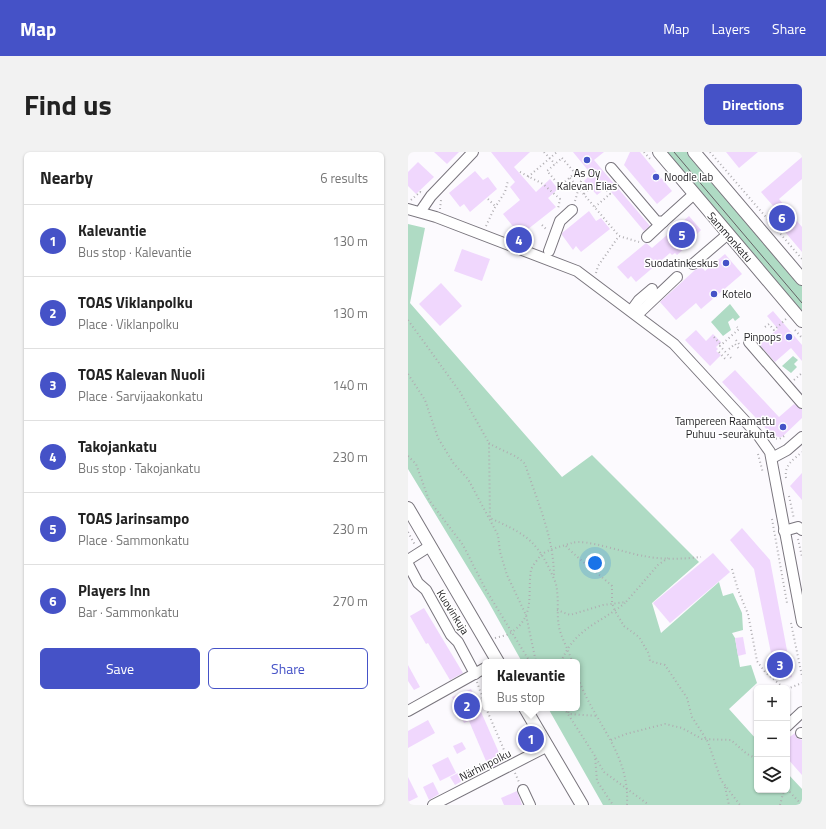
<!DOCTYPE html>
<meta charset="utf-8">
<style>
body{margin:0;font-family:"Titillium Web",sans-serif;background:#f2f2f2;color:#222}
.controls{position:absolute;right:12px;bottom:12px;display:grid;overflow:hidden;border-radius:6px;box-shadow:0 1px 3px #0004}
.controls button{width:36px;height:36px;display:grid;place-items:center;padding:0;border:0;border-bottom:1px solid #e0e0e0;background:#fff;color:#222;font:20px sans-serif}
.you{position:absolute;left:187px;top:411px;width:14px;height:14px;margin:-10px;border:3px solid #fff;border-radius:50%;background:#1a73e8;box-shadow:0 0 0 6px #1a73e833}
.badge{display:grid;place-items:center;width:26px;height:26px;border-radius:50%;background:#4552c7;color:#fff;font-size:13px;font-weight:700}
.pin{position:absolute;translate:-50% -50%;border:2px solid #fff;box-shadow:0 1px 4px #0006}
.popup{position:absolute;left:74px;top:507px;width:98px;height:52px;box-sizing:border-box;display:grid;place-content:center;border-radius:6px;background:#fff;filter:drop-shadow(0 1px 3px #0005);font-size:13px;white-space:nowrap;color:#767676}
.popup b{font-size:15px;color:#222}
.popup::after{content:'';position:absolute;left:50%;top:100%;margin-left:-8px;border:8px solid transparent;border-top-color:#fff}
.list{margin:0;padding:0;list-style:none}
h2{display:flex;justify-content:space-between;align-items:center;height:52px;margin:0;padding:0 16px;font-size:17px}
h2 small{font-size:13px;font-weight:400;color:#767676}
.list li{display:grid;grid-template-columns:26px 1fr auto;gap:12px;align-items:center;box-sizing:border-box;height:72px;padding:0 16px;border-top:1px solid #e0e0e0}
.list b{display:block;font-size:15px;white-space:nowrap}
.list p{margin:0;font-size:13px;white-space:nowrap;color:#767676}
.list em{font-size:13px;font-style:normal;color:#767676}
.actions{display:flex;gap:8px;padding:12px 16px}
.actions a{flex:1;padding:9px 0;border:1px solid #4552c7;border-radius:6px;text-align:center;font-size:14px;color:#4552c7}
.actions .main{background:#4552c7;color:#fff}
.icon{flex:none;width:22px;height:22px;fill:none;stroke:currentColor;stroke-width:2;stroke-linecap:round;stroke-linejoin:round}
.map{position:relative;flex:none;width:394px;height:653px;overflow:hidden;border-radius:6px}
header{display:flex;align-items:center;gap:24px;box-sizing:border-box;height:56px;padding:0 20px;background:#4552c7;color:#fff}
header strong{font-size:19px}
nav{display:flex;gap:22px;margin-inline-start:auto;font-size:14px}
.intro{display:flex;align-items:center;justify-content:space-between;box-sizing:border-box;height:96px;padding:0 24px}
h1{margin:0;font-size:28px}
.button{padding:10px 18px;border-radius:6px;background:#4552c7;color:#fff;font-size:14px;font-weight:700}
main{display:flex;gap:24px;padding:0 24px}
aside{flex:1;background:#fff;border-radius:6px;box-shadow:0 1px 3px #0004}
.map>svg:first-child{display:block}
.green{fill:#afdbc4}
.building{fill:#f0d7fd}
.lines{fill:none;stroke-linecap:round;stroke-linejoin:round}
.minor-casing{stroke:#79757d;stroke-width:12}
.major-casing{stroke:#79757d;stroke-width:14}
.path{stroke:#afadb1;stroke-width:2;stroke-dasharray:1 3;stroke-linecap:butt}
.minor{stroke:#fff;stroke-width:10}
.major{stroke:#fff;stroke-width:12}
.tram{stroke:#646266;stroke-width:1}
.poi-dot{fill:#4552c7;stroke:#fff;stroke-width:1.5}
.labels{text-anchor:middle;stroke-width:3;stroke-linejoin:round;paint-order:stroke}
.poi-label{font-size:11px;fill:#252427;stroke:#fff;text-anchor:end}
.street-label{font-size:11px;fill:#252427;stroke:#fff}
</style>
<header>
<strong>Map</strong>
<nav><a>Map</a><a>Layers</a><a>Share</a></nav>
</header>
<div class="intro"><h1>Find us</h1><a class="button">Directions</a></div>
<main>
<aside>
<h2>Nearby<small>6 results</small></h2>
<ul class="list">
<li><span class="badge">1</span><div><b>Kalevantie</b><p>Bus stop · Kalevantie</p></div><em>130 m</em></li>
<li><span class="badge">2</span><div><b>TOAS Viklanpolku</b><p>Place · Viklanpolku</p></div><em>130 m</em></li>
<li><span class="badge">3</span><div><b>TOAS Kalevan Nuoli</b><p>Place · Sarvijaakonkatu</p></div><em>140 m</em></li>
<li><span class="badge">4</span><div><b>Takojankatu</b><p>Bus stop · Takojankatu</p></div><em>230 m</em></li>
<li><span class="badge">5</span><div><b>TOAS Jarinsampo</b><p>Place · Sammonkatu</p></div><em>230 m</em></li>
<li><span class="badge">6</span><div><b>Players Inn</b><p>Bar · Sammonkatu</p></div><em>270 m</em></li>
</ul>
<div class="actions"><a class="main">Save</a><a>Share</a></div>
</aside>
<div class="map">
<svg width="394" height="653" viewBox="0 0 394 653">
<rect width="100%" height="100%" fill="#fcfafe"/>
<g class="green">
<polygon points="258,0 282,0 394,132 394,161"/>
<polygon points="0,72 17,76 2,151 154,325 184,303 291,410 244,451 253,481 311,430 315,444 325,441 334,461 335,478 324,481 327,486 332,515 343,513 349,531 321,557 349,588 349,638 379,638 379,621 394,637 394,653 195,653 140,556 169,556 169,510 114,510 80,449 0,317"/>
<polygon points="322,152 332,165 327,169 325,166 320,170 323,178 315,184 303,170"/>
<polygon points="385,204 390,208 386,212 389,215 383,221 374,214"/>
</g>
<g class="building">
<polygon points="26,0 51,0 39,12"/>
<polygon points="83,0 122,0 106,15 128,40 142,27 150,37 140,46 148,55 115,81 110,74 107,77 95,62 112,48 102,35 107,30"/>
<polygon points="165,0 196,0 186,8 242,74 236,79 199,35 189,43 176,29 183,22"/>
<polygon points="222,0 232,0 264,39 249,52 216,13"/>
<polygon points="318,0 350,0 331,16"/>
<polygon points="394,5 394,27 371,47 394,75 394,100 361,61 367,56 353,40"/>
<polygon points="10,10 26,25 8,42 0,34 0,20"/>
<polygon points="67,19 75,28 80,25 89,37 62,60 56,52 52,55 41,41"/>
<polygon points="181,59 188,69 193,66 202,77 173,100 168,94 165,98 154,83 154,81"/>
<polygon points="281,64 293,78 284,87 285,89 269,103 267,101 264,103 262,101 228,130 223,124 220,127 209,115 238,91 244,96"/>
<polygon points="54,97 82,107 74,129 46,119"/>
<polygon points="317,102 334,122 293,157 288,151 268,168 252,150 287,118 293,114 297,119"/>
<polygon points="33,131 54,154 32,174 11,152"/>
<polygon points="365,159 394,193 394,209 383,196 367,210 351,192 370,177 359,164"/>
<polygon points="288,178 298,189 305,182 313,190 308,195 310,197 308,199 313,203 302,214 277,188"/>
<polygon points="327,218 371,265 386,252 394,257 394,266 374,285 370,285 363,282 314,230"/>
<polygon points="394,321 394,348 382,334"/>
<polygon points="334,376 362,408 384,525 372,528 371,522 368,523 368,519 364,520 362,506 364,506 346,417 322,388"/>
<polygon points="305,401 322,420 262,471 245,451"/>
<polygon points="16,456 55,521 42,528 20,491 18,492 2,464"/>
<polygon points="335,485 338,502 330,504 327,486"/>
<polygon points="0,513 12,535 6,538 0,529"/>
<polygon points="63,537 95,610 84,616 81,616 61,569 56,571 44,545"/>
<polygon points="20,568 27,581 0,596 0,579"/>
<polygon points="387,581 389,586 394,588 394,623 379,606 379,587"/>
<polygon points="54,590 58,597 49,602 45,594"/>
<polygon points="40,605 48,621 32,629 24,613"/>
<polygon points="50,621 54,629 47,633 42,625"/>
<polygon points="0,625 10,645 0,650"/>
<polygon points="25,630 31,642 21,648 15,635"/>
<polygon points="109,639 114,653 96,653 93,646"/>
</g>
<g class="lines">
<g class="minor-casing">
<g id="minor">
<polyline points="203,16 248,69 255,70 286,42"/>
<polyline points="0,57 28,65 169,119 266,192 350,283 362,300 394,470"/>
<polyline points="12,60 23,44 65,0"/>
<polyline points="239,85 255,70"/>
<polyline points="141,99 152,69 164,58"/>
<polyline points="285,112 320,82"/>
<polyline points="223,159 231,148 244,137"/>
<polyline points="229,163 269,125"/>
<polyline points="341,190 394,251"/>
<polyline points="364,306 379,298 394,285"/>
<polyline points="376,379 390,375 394,378"/>
<polyline points="0,408 22,394"/>
<polyline points="0,412 10,431 18,438 43,483 50,490 67,522"/>
<polyline points="0,559 77,516"/>
<polyline points="379,574 394,560"/>
<polyline points="393,581 394,581"/>
<polyline points="115,638 122,653"/>
<polyline points="25,653 140,594"/>
</g>
</g>
<g class="major-casing">
<g id="major">
<polyline points="251,0 394,169"/>
<polyline points="286,0 394,127"/>
<polyline points="0,356 90,510"/>
<polyline points="117,556 174,653"/>
</g>
</g>
<g class="path">
<polyline points="136,0 147,12"/>
<polyline points="236,0 243,8"/>
<polyline points="302,0 394,107"/>
<polygon points="154,6 167,21 152,34 139,19"/>
<polyline points="112,20 135,32 152,47 150,57"/>
<polyline points="120,25 149,0"/>
<polyline points="162,26 211,84"/>
<polyline points="176,42 190,29 202,42 187,55"/>
<polyline points="80,47 88,55"/>
<polyline points="3,48 12,40 14,41"/>
<polyline points="167,49 176,19"/>
<polyline points="32,57 33,48"/>
<polyline points="134,73 139,78"/>
<polyline points="78,74 86,57 97,40 100,29"/>
<polyline points="188,121 190,114 211,84 231,90"/>
<path d="M0,168L52,240L81,291L82,366C112,380 126,385 141,416C144,423 149,431 149,439C151,452 148,465 152,479C155,489 161,499 164,510"/>
<polyline points="357,175 361,172 366,178 378,167"/>
<polyline points="387,178 394,186"/>
<polyline points="306,185 313,193"/>
<polyline points="328,188 331,192"/>
<polyline points="321,197 327,192 332,198"/>
<polyline points="311,200 319,209"/>
<polyline points="323,206 312,194 331,177 329,175"/>
<polyline points="0,222 17,248 30,286 46,312 60,327 90,383 92,400 99,423 118,463 128,510"/>
<polyline points="386,228 394,221"/>
<polyline points="364,286 371,287 378,283"/>
<path d="M81,291C91,298 110,303 117,312C129,349 146,385 146,425"/>
<polyline points="350,302 355,321"/>
<polyline points="0,304 8,312 21,348 55,393 78,438 122,510"/>
<path d="M378,326C376,313 385,308 394,300"/>
<polyline points="381,344 386,367"/>
<polyline points="364,367 379,451"/>
<polyline points="0,380 7,393"/>
<polyline points="390,387 394,405"/>
<path d="M158,394C172,409 189,420 204,434V451L207,459L216,474L231,485L241,502L242,509L257,513L279,546L284,565L300,590L313,628L332,653"/>
<polyline points="324,417 330,438 340,462 349,509 357,520 376,536"/>
<polyline points="149,458 162,463 195,453 218,450 250,413 260,406"/>
<polyline points="383,471 394,524"/>
<path d="M87,486C93,484 99,484 104,480C128,463 119,441 123,418C124,414 130,407 133,403C140,397 155,394 164,391C177,386 220,402 236,404C254,408 275,407 293,405"/>
<path d="M153,510C167,476 191,472 217,451"/>
<path d="M169,523C185,570 222,600 219,653"/>
<polyline points="69,530 77,553"/>
<polyline points="379,537 394,531"/>
<polyline points="78,556 99,605"/>
<polyline points="156,556 187,604 189,629 205,653"/>
<polyline points="159,556 161,562 189,564"/>
<polyline points="203,588 218,582 257,572 274,576 294,587 323,588 339,602 349,607"/>
<polyline points="188,606 196,620 241,653"/>
<polyline points="107,621 111,630"/>
<polyline points="317,635 321,653"/>
<polyline points="379,637 394,653"/>
<polyline points="372,653 376,638"/>
</g>
<use href="#minor" class="minor"/>
<use href="#major" class="major"/>
<polyline class="tram" points="266,0 394,151"/>
</g>
<g class="poi-dot">
<circle cx="179" cy="8" r="4"/>
<circle cx="248" cy="25" r="4"/>
<circle cx="318" cy="111" r="4"/>
<circle cx="306" cy="142" r="4"/>
<circle cx="381" cy="185" r="4"/>
<circle cx="375" cy="275" r="4"/>
</g>
<g class="labels">
<g class="poi-label">
<text x="179" y="25" text-anchor="middle">As Oy<tspan x="179" dy="13">Kalevan Elias</tspan></text>
<text x="256" y="29" text-anchor="start">Noodle lab</text>
<text x="310" y="115">Suodatinkeskus</text>
<text x="314" y="146" text-anchor="start">Kotelo</text>
<text x="373" y="189">Pinpops</text>
<text x="367" y="273">Tampereen Raamattu<tspan x="367" dy="13">Puhuu -seurakunta</tspan></text>
</g>
<g class="street-label">
<text transform="translate(322 85) rotate(49)" y="4">Sammonkatu</text>
<text transform="translate(45 460) rotate(58)" y="4">Kuovinkuja</text>
<text transform="translate(77 613) rotate(-27)" y="4">Närhinpolku</text>
</g>
</g>
</svg>
<div class="controls">
<button>+</button>
<button>−</button>
<button><svg class="icon" aria-label="layers" viewBox="0 0 24 24"><path d="M12 4l9 5-9 5-9-5zM3 14l9 5 9-5"/></svg></button>
</div>
<div class="you"></div>
<div class="pin badge" style="left:123px;top:587px">1</div>
<div class="popup"><b>Kalevantie</b>Bus stop</div>
<div class="pin badge" style="left:59px;top:554px">2</div>
<div class="pin badge" style="left:372px;top:513px">3</div>
<div class="pin badge" style="left:111px;top:88px">4</div>
<div class="pin badge" style="left:274px;top:83px">5</div>
<div class="pin badge" style="left:374px;top:66px">6</div>
</div>
</main>
